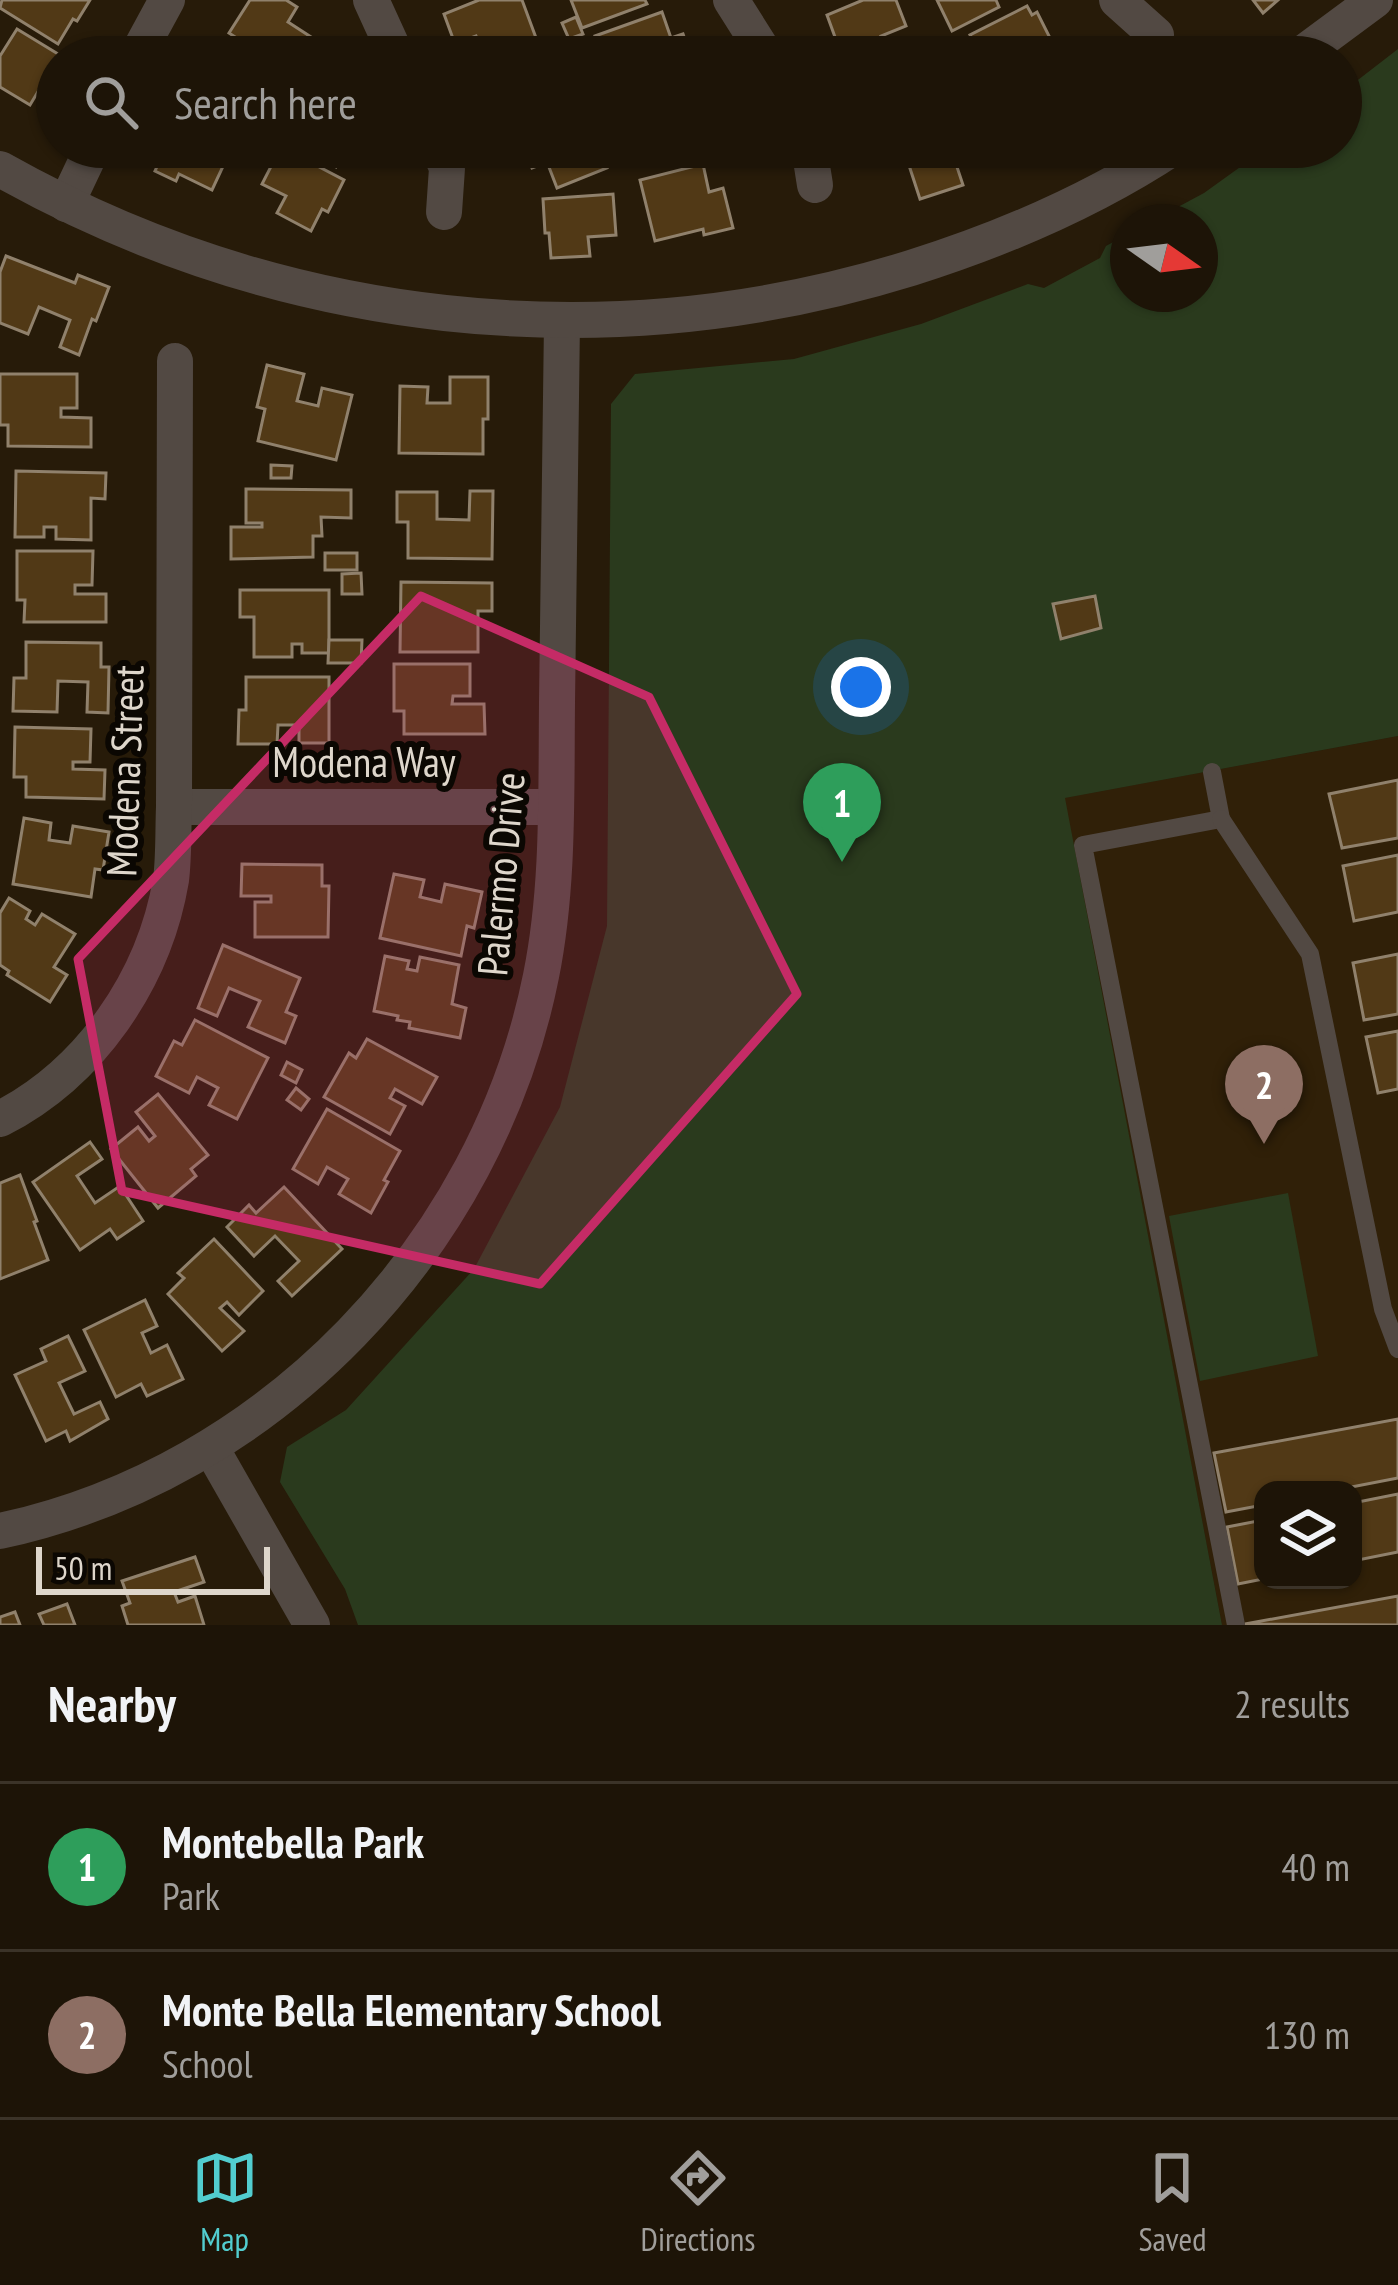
<!DOCTYPE html>
<style>
body{margin:0;font-family:"PT Sans Narrow",sans-serif;background:#251d11;color:#f1f3f6}
.controls{position:absolute;right:36px;bottom:36px;display:grid;overflow:hidden;border-radius:24px;box-shadow:0 3px 9px #0004}
.controls button{width:108px;height:108px;display:grid;place-items:center;padding:0;border:0;border-bottom:3px solid #3b3328;background:#1d1407;color:#f1f3f6;font:60px sans-serif}
.compass{position:absolute;left:1110px;top:204px;width:108px;height:108px;border-radius:50%;background:#1d1407;box-shadow:0 3px 9px #0004;rotate:104deg}
.scale{position:absolute;left:36px;bottom:30px;width:234px;box-sizing:border-box;padding-left:12px;border:6px solid #ded6cb;border-top:0;font-size:33px;line-height:42px;white-space:nowrap;color:#ded6cb;-webkit-text-stroke:9px #0b0702;paint-order:stroke}
.you{position:absolute;left:861px;top:687px;width:42px;height:42px;margin:-30px;border:9px solid #fff;border-radius:50%;background:#1a73e8;box-shadow:0 0 0 18px #1a73e833}
.badge{display:grid;place-items:center;width:78px;height:78px;border-radius:50%;background:#52cdcf;color:#fff;font-size:39px;font-weight:700}
.pin{position:absolute;translate:-50% -99px;filter:drop-shadow(0 3px 6px #0008)}
.pin::after{content:'';position:absolute;top:63px;width:42px;height:36px;background:inherit;clip-path:polygon(0 0,100% 0,50% 100%)}
.list{margin:0;padding:0;list-style:none}
h2{display:flex;justify-content:space-between;align-items:center;height:156px;margin:0;padding:0 48px;font-size:51px}
h2 small{font-size:39px;font-weight:400;color:#a09e9b}
.list li{display:grid;grid-template-columns:78px 1fr auto;gap:36px;align-items:center;box-sizing:border-box;height:168px;padding:0 48px;border-top:3px solid #3b3328}
.list b{display:block;font-size:45px;white-space:nowrap}
.list p{margin:0;font-size:39px;white-space:nowrap;color:#a09e9b}
.list em{font-size:39px;font-style:normal;color:#a09e9b}
.icon{flex:none;width:66px;height:66px;fill:none;stroke:currentColor;stroke-width:2;stroke-linecap:round;stroke-linejoin:round}
.map{position:relative;flex:none;width:1398px;height:1625px;overflow:hidden}
.search{position:absolute;background:#1d1407;box-shadow:0 3px 9px #0004;left:36px;right:36px;top:36px;height:132px;display:flex;align-items:center;gap:30px;box-sizing:border-box;padding:0 42px;border-radius:66px;color:#a09e9b;font-size:45px}
.sheet{height:492px;background:#1d1407}
nav{display:flex;justify-content:space-around;align-items:center;box-sizing:border-box;height:168px;border-top:3px solid #3b3328;background:#1d1407;font-size:33px;color:#a09e9b}
nav a{display:grid;justify-items:center;gap:6px}
nav .on{color:#52cdcf}
.map>svg:first-child{display:block}
.built{fill:#302008;fill-rule:evenodd}
.green{fill:#2a3a1d}
.building{fill:#513916;stroke:#90816c;stroke-width:3}
.lines{fill:none;stroke-linecap:round;stroke-linejoin:round}
.service{stroke:#524943;stroke-width:18}
.minor{stroke:#524943;stroke-width:36}
.tertiary{stroke:#524943;stroke-width:36}
.marked{fill:#c52b66;fill-opacity:0.2;stroke:#c52b66;stroke-width:9;stroke-linejoin:round}
.labels{text-anchor:middle;stroke-width:12;stroke-linejoin:round;paint-order:stroke}
.street-label{font-size:42px;fill:#ded6cb;stroke:#0b0702}
</style>
<div class="map">
<svg width="1398" height="1625" viewBox="0 0 1398 1625">
<rect width="100%" height="100%" fill="#271b09"/>
<path class="built" d="M1398,736V1625H1222L1064,798ZM1263,1490H1353V1580H1263Z"/>
<g class="green">
<polygon points="1398,49 1398,736 1065,798 1222,1625 358,1625 345,1589 280,1482 287,1447 346,1410 474,1269 560,1107 607,926 611,404 635,374 794,359 921,324 1028,284 1044,288 1100,258 1106,246 1128,234 1128,294 1200,294 1200,222 1150,222 1204,193 1268,147 1341,147 1341,93"/>
<polygon points="1288,1193 1318,1356 1200,1381 1169,1216"/>
</g>
<g class="building">
<polygon points="2,0 90,0 77,21 73,19 58,44 0,8"/>
<polygon points="250,0 286,0 297,7 288,22 311,37 298,57 266,57 229,33"/>
<polygon points="479,0 522,0 539,46 511,57 484,57 476,36 455,44 444,14"/>
<polygon points="571,0 645,0 647,4 582,28"/>
<polygon points="863,0 896,0 906,26 881,36 889,54 882,57 849,57 844,46 839,48 827,15"/>
<polygon points="937,0 996,0 999,7 952,31"/>
<polygon points="1253,0 1278,0 1263,13"/>
<polygon points="1027,6 1032,15 1037,12 1058,54 1053,57 982,57 970,35"/>
<polygon points="662,12 671,38 683,34 691,57 603,57 595,36"/>
<polygon points="576,17 583,34 569,39 562,23"/>
<polygon points="17,29 63,57 57,57 57,68 46,87 42,85 30,105 0,87 0,56"/>
<polygon points="166,147 232,147 212,190 179,174 176,181 155,171"/>
<polygon points="281,147 344,180 328,212 322,209 311,231 277,213 286,196 262,184"/>
<polygon points="298,147 346,147 336,167"/>
<polygon points="524,147 599,147 607,168 557,188 547,162 532,168"/>
<polygon points="903,147 977,147 980,159 957,167 963,185 920,199"/>
<polygon points="1016,147 1044,147 1021,158"/>
<polygon points="703,164 709,192 723,188 733,228 704,235 703,229 655,241 640,180"/>
<polygon points="613,194 616,235 588,237 590,256 551,258 549,233 545,233 543,199"/>
<polygon points="6,256 75,283 78,275 109,287 96,321 92,319 79,355 60,347 70,320 39,307 28,334 0,323 0,272"/>
<polygon points="267,365 304,374 297,401 318,406 322,388 352,395 336,460 258,441 265,409 257,407"/>
<polygon points="0,374 77,374 77,408 61,408 61,417 91,418 91,447 8,446 8,425 0,425"/>
<polygon points="450,377 488,377 488,419 483,419 483,454 399,453 400,386 428,387 427,403 450,403"/>
<polygon points="271,465 292,466 291,478 271,478"/>
<polygon points="16,471 106,473 105,499 91,498 91,540 56,539 56,527 44,527 44,537 15,537"/>
<polygon points="246,489 351,490 351,518 321,517 322,536 313,536 313,557 231,559 231,527 262,527 262,523 246,523"/>
<polygon points="470,491 493,491 492,559 408,558 408,522 397,522 397,492 437,492 437,519 469,520"/>
<polygon points="17,551 93,551 92,585 75,585 75,594 106,594 106,622 24,622 25,600 17,600"/>
<rect x="325" y="553" width="32" height="17"/>
<polygon points="361,573 362,594 342,594 342,574"/>
<polygon points="401,582 492,583 492,611 478,611 478,652 400,652"/>
<polygon points="240,590 329,590 329,653 302,653 302,644 292,644 292,657 254,657 254,617 240,617"/>
<polygon points="1095,596 1101,628 1061,639 1053,604"/>
<polygon points="329,640 362,640 361,663 328,663"/>
<polygon points="26,642 101,643 101,667 109,667 108,713 87,712 88,682 58,681 57,712 13,711 14,678 26,678"/>
<polygon points="394,664 470,664 470,696 453,696 452,704 484,704 485,734 404,734 404,711 394,711"/>
<polygon points="246,677 329,677 329,743 299,743 299,725 278,725 277,744 238,744 239,710 246,710"/>
<polygon points="15,727 91,729 90,762 73,762 73,769 105,770 104,799 26,797 26,777 14,777"/>
<polygon points="1398,780 1398,838 1342,848 1329,794"/>
<polygon points="24,818 51,823 49,840 70,843 73,826 109,832 103,870 95,869 91,897 13,884"/>
<polygon points="1398,855 1398,912 1354,921 1343,866"/>
<polygon points="242,864 322,865 322,886 329,886 328,937 255,937 255,902 271,902 271,896 241,896"/>
<polygon points="394,874 424,880 420,897 441,902 445,884 482,892 474,928 467,926 461,956 380,938"/>
<polygon points="9,898 30,911 26,919 35,925 42,914 75,934 54,967 67,975 50,1002 7,975 9,971 0,965 0,913"/>
<polygon points="223,945 300,978 286,1012 296,1016 285,1043 248,1027 260,1001 229,988 217,1016 198,1008"/>
<polygon points="1398,954 1398,1014 1364,1020 1353,963"/>
<polygon points="385,956 409,961 407,969 417,971 420,957 459,965 452,1004 466,1008 460,1038 409,1028 410,1022 397,1020 398,1016 374,1011"/>
<polygon points="195,1020 268,1058 237,1119 209,1105 218,1088 197,1077 189,1093 156,1076 174,1041 182,1045"/>
<polygon points="1398,1031 1398,1089 1378,1093 1366,1037"/>
<polygon points="367,1039 437,1077 422,1104 395,1089 390,1098 405,1106 390,1134 324,1097 349,1053 356,1058"/>
<polygon points="287,1062 302,1070 296,1083 281,1075"/>
<polygon points="296,1088 309,1099 301,1110 287,1100"/>
<polygon points="158,1094 208,1155 191,1169 196,1176 158,1208 111,1149 138,1127 149,1141 155,1136 136,1112"/>
<polygon points="327,1109 400,1151 384,1180 388,1182 371,1213 339,1194 348,1179 327,1167 318,1184 293,1169"/>
<polygon points="90,1142 102,1159 77,1176 95,1203 120,1186 143,1221 117,1239 110,1229 80,1250 33,1182"/>
<polygon points="20,1175 37,1221 34,1222 48,1260 0,1279 0,1183"/>
<polygon points="284,1187 342,1249 292,1296 278,1281 299,1261 275,1236 254,1256 227,1227 249,1205 256,1213"/>
<polygon points="214,1239 263,1291 239,1315 227,1302 220,1308 244,1331 222,1351 168,1294 184,1278 178,1273"/>
<polygon points="145,1300 157,1326 142,1333 151,1353 167,1345 183,1379 147,1396 141,1384 116,1397 84,1330"/>
<polygon points="68,1336 85,1371 59,1383 74,1414 100,1402 108,1419 70,1441 66,1431 46,1441 15,1375 46,1361 41,1349"/>
<polygon points="1398,1419 1398,1478 1336,1490 1263,1490 1263,1505 1226,1512 1214,1453"/>
<polygon points="1398,1494 1398,1552 1353,1561 1353,1503"/>
<polygon points="1263,1520 1263,1579 1238,1584 1227,1527"/>
<polygon points="195,1557 204,1582 174,1592 178,1602 195,1596 204,1625 128,1625 122,1606 130,1603 122,1581"/>
<polygon points="1398,1596 1398,1625 1245,1624"/>
<polygon points="67,1604 75,1625 44,1625 39,1614"/>
<polygon points="15,1612 20,1625 0,1625 0,1617"/>
</g>
<g class="lines">
<g class="service">
<polyline points="1212,772 1221,819 1083,845 1236,1625"/>
<polyline points="1221,819 1310,954 1383,1309 1398,1349"/>
</g>
<g class="minor">
<polyline points="371,0 397,57"/>
<polyline points="731,0 767,57"/>
<polyline points="1117,0 1156,35"/>
<polyline points="136,57 167,0"/>
<polyline points="438,147 447,168 444,212"/>
<polyline points="809,147 815,185"/>
<polyline points="66,204 93,147"/>
<polyline points="174,807 555,807"/>
<path d="M0,1119C90,1073 154,980 171,880C174,856 173,831 174,807L175,361"/>
<polyline points="211,1448 312,1625"/>
<path d="M0,1531C270,1473 487,1246 541,976C559,887 556,794 557,703C558,576 560,449 562,321"/>
</g>
<g class="tertiary">
<polyline points="1298,57 1375,0"/>
<path d="M0,169C279,326 604,363 911,268C1003,239 1094,200 1174,147"/>
</g>
</g>
<path class="marked" d="M421,596L649,697L797,994L540,1284L122,1191L78,959Z"/>
<g class="labels">
<g class="street-label">
<text x="364" y="777">Modena Way</text>
<text transform="translate(125 771) rotate(-88)" y="15">Modena Street</text>
<text transform="translate(501 874) rotate(-85)" y="15">Palermo Drive</text>
</g>
</g>
</svg>
<div class="controls">
<button><svg class="icon" aria-label="layers" viewBox="0 0 24 24"><path d="M12 4l9 5-9 5-9-5zM3 14l9 5 9-5"/></svg></button>
</div>
<svg class="compass" viewBox="-18 -18 36 36"><path d="M0-13l5 13h-10z" fill="#e53935"/><path d="M0 13l5-13h-10z" fill="#a09e9b"/></svg>
<div class="scale">50 m</div>
<div class="you"></div>
<div class="pin badge" style="left:842px;top:862px;background:#2e9e5b">1</div>
<div class="pin badge" style="left:1264px;top:1144px;background:#8d6e63">2</div>
<div class="search"><svg class="icon" aria-label="search" viewBox="0 0 24 24"><circle cx="10" cy="10" r="6"/><path d="M15 15l6 6"/></svg>Search here</div>
</div>
<section class="sheet">
<h2>Nearby<small>2 results</small></h2>
<ul class="list">
<li><span class="badge" style="background:#2e9e5b">1</span><div><b>Montebella Park</b><p>Park</p></div><em>40 m</em></li>
<li><span class="badge" style="background:#8d6e63">2</span><div><b>Monte Bella Elementary School</b><p>School</p></div><em>130 m</em></li>
</ul>
</section>
<nav>
<a class="on"><svg class="icon" aria-label="map" viewBox="0 0 24 24"><path d="M3 6l6-2 6 2 6-2v14l-6 2-6-2-6 2zM9 4v14M15 6v14"/></svg>Map</a>
<a><svg class="icon" aria-label="directions" viewBox="0 0 24 24"><path d="M12 3l9 9-9 9-9-9zM9 14v-3h6M13 9l2 2-2 2"/></svg>Directions</a>
<a><svg class="icon" aria-label="saved" viewBox="0 0 24 24"><path d="M7 4h10v16l-5-4-5 4z"/></svg>Saved</a>
</nav>
